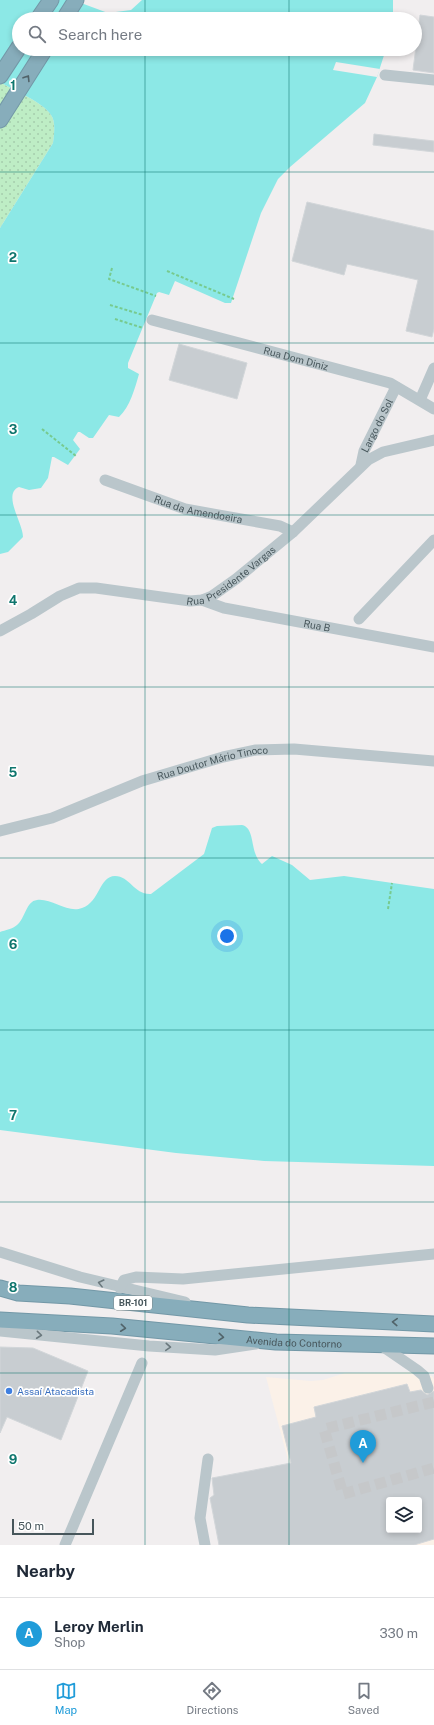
<!DOCTYPE html>
<meta charset="utf-8">
<style>
body{margin:0;font-family:"Public Sans",sans-serif;background:#f2f2f3;color:#1f2937}
.controls{position:absolute;right:12px;bottom:12px;display:grid;overflow:hidden;border-radius:4px;box-shadow:0 2px 6px #0003}
.controls button{width:36px;height:36px;display:grid;place-items:center;padding:0;border:0;border-bottom:1px solid #e0e1e3;background:#fff;color:#1f2937;font:20px sans-serif}
.scale{position:absolute;left:12px;bottom:10px;width:82px;box-sizing:border-box;padding-left:4px;border:2px solid #47565b;border-top:0;font-size:11px;line-height:14px;white-space:nowrap;color:#47565b;-webkit-text-stroke:3px #fff;paint-order:stroke}
.you{position:absolute;left:227px;top:936px;width:14px;height:14px;margin:-10px;border:3px solid #fff;border-radius:50%;background:#1a73e8;box-shadow:0 0 0 6px #1a73e833}
.badge{display:grid;place-items:center;width:26px;height:26px;border-radius:50%;background:#209cd9;color:#fff;font-size:13px;font-weight:700}
.pin{position:absolute;translate:-50% -33px;filter:drop-shadow(0 1px 2px #0008)}
.pin::after{content:'';position:absolute;top:21px;width:14px;height:12px;background:inherit;clip-path:polygon(0 0,100% 0,50% 100%)}
.list{margin:0;padding:0;list-style:none}
h2{display:flex;justify-content:space-between;align-items:center;height:52px;margin:0;padding:0 16px;font-size:17px}
h2 small{font-size:13px;font-weight:400;color:#747a83}
.list li{display:grid;grid-template-columns:26px 1fr auto;gap:12px;align-items:center;box-sizing:border-box;height:72px;padding:0 16px;border-top:1px solid #e0e1e3}
.list b{display:block;font-size:15px;white-space:nowrap}
.list p{margin:0;font-size:13px;white-space:nowrap;color:#747a83}
.list em{font-size:13px;font-style:normal;color:#747a83}
.icon{flex:none;width:22px;height:22px;fill:none;stroke:currentColor;stroke-width:2;stroke-linecap:round;stroke-linejoin:round}
.map{position:relative;flex:none;width:434px;height:1545px;overflow:hidden}
.search{position:absolute;background:#fff;box-shadow:0 2px 6px #0003;left:12px;right:12px;top:12px;height:44px;display:flex;align-items:center;gap:10px;box-sizing:border-box;padding:0 14px;border-radius:22px;color:#747a83;font-size:15px}
.sheet{height:124px;background:#fff}
nav{display:flex;justify-content:space-around;align-items:center;box-sizing:border-box;height:56px;border-top:1px solid #e0e1e3;background:#fff;font-size:11px;color:#747a83}
nav a{display:grid;justify-items:center;gap:2px}
nav .on{color:#209cd9}
.map>svg:first-child{display:block}
.commercial{fill:#fbf1e8;fill-rule:evenodd}
.grass{fill:url(#grass-dots)}
.water{fill:#8ce8e6}
.pier{fill:#f1eeef}
.building{fill:#c8cdd1;stroke:#d2d6d9;fill-rule:evenodd}
.lines{fill:none;stroke-linecap:round;stroke-linejoin:round}
.minor-tunnel{stroke:#c6c8ca;stroke-width:11;stroke-dasharray:11 5.5;stroke-linecap:butt}
.highway-casing{stroke:#7398a7;stroke-width:17}
.path{stroke:#77ca8e;stroke-width:2;stroke-dasharray:3 2;stroke-linecap:butt}
.minor{stroke:#bac6cb;stroke-width:11}
.highway{stroke:#87adbb;stroke-width:15}
.oneway{stroke:#516369}
.oneway2{stroke:#6a787d}
.grid{fill:none;stroke:#0f766e;stroke-width:1;stroke-opacity:0.55}
.shop-dot{fill:#3f7fe0;stroke:#fff;stroke-width:1.5}
.labels{text-anchor:middle;stroke-width:3.5;stroke-linejoin:round;paint-order:stroke}
.shield{fill:#fff;stroke:#7e898c;stroke-width:1}
.shield-label{font-size:9px;font-weight:bold;fill:#47565b}
.street-label{font-size:10px;fill:#47565b;stroke:#fff}
.shop-label{font-size:10px;fill:#366cbe;stroke:#fff;text-anchor:start}
.grid-label{font-size:13px;text-anchor:middle;font-weight:bold;fill:#0f766e;stroke:#fff;stroke-width:3.5;stroke-linejoin:round;paint-order:stroke}
</style>
<div class="map">
<svg width="434" height="1545" viewBox="0 0 434 1545">
<defs>
<pattern id="grass-dots" width="8" height="8" patternUnits="userSpaceOnUse"><rect width="8" height="8" fill="#beedc5"/><path d="M2 2h.1M6 6h.1" fill="none" stroke="#a5cdac" stroke-width="1.8" stroke-linecap="round"/></pattern>
</defs>
<rect width="100%" height="100%" fill="#f1eeef"/>
<path class="commercial" d="M410,1372L432,1376L434,1379V1545H304L298,1498L266,1377L311,1381L323,1380L345,1373ZM389,1500H419V1530H389Z"/>
<path class="grass" d="M0,82C13,90 43,102 51,115C56,122 54,134 53,143L0,228Z"/>
<g class="water">
<path d="M0,0H73L108,13L131,10L142,0H393V19H19V49H386L377,77L365,103L290,167L278,179L261,213L231,303H225L175,281L169,295L159,292L157,293L128,363V368L139,374C135,388 130,407 119,417L109,415L93,438H89L80,432H78L73,440L80,449L68,465L54,457H52L48,478L41,488L29,490L19,487C2,494 23,523 23,537L8,552L0,554V228L53,143C54,134 56,122 51,115C43,102 13,90 0,82Z"/>
<path d="M242,825C256,828 249,853 262,864L272,856L292,865L310,880L344,876L434,889V1166L264,1161L176,1153L0,1130V932C5,930 13,929 17,925C25,919 26,901 37,900C52,898 68,914 82,908C100,902 99,876 115,876C130,876 134,895 151,894L204,854L212,828L217,826Z"/>
</g>
<polygon class="pier" points="336,62 380,69 377,77 333,70"/>
<g class="building">
<polygon points="420,15 434,17 434,73 413,70"/>
<polygon points="374,134 434,141 434,152 373,145"/>
<polygon points="307,202 434,231 434,329 432,337 406,331 418,280 347,264 344,275 292,261"/>
<polygon points="179,344 247,363 237,399 169,380"/>
<polygon points="0,1347 33,1348 88,1371 61,1440 7,1417 0,1433"/>
<path d="M407,1384L410,1392L421,1390L427,1395L434,1391V1539L414,1545H219L210,1498L214,1495L212,1478L291,1463L282,1426L316,1417L314,1407ZM389,1500H419V1530H389Z"/>
</g>
<g class="lines">
<polyline class="minor-tunnel" points="434,1402 324,1429 343,1494 434,1468"/>
<g class="highway-casing">
<g id="highway">
<polyline points="38,19 51,0"/>
<polyline points="64,19 76,0"/>
<polyline points="0,76 19,47"/>
<polyline points="0,120 45,49"/>
<polyline points="0,1288 18,1293 70,1296 248,1315 434,1324"/>
<path id="s7" d="M0,1320L112,1326L276,1342L434,1346"/>
</g>
</g>
<g class="path">
<polyline points="112,268 109,279 156,296"/>
<polyline points="167,271 234,299"/>
<polyline points="110,305 143,315"/>
<polyline points="115,319 143,328"/>
<polyline points="42,429 76,456"/>
<polyline points="388,909 392,883"/>
</g>
<g class="minor">
<polyline points="385,75 434,80"/>
<path id="s1" d="M152,320L390,383L434,409"/>
<polyline points="420,400 434,368"/>
<path id="s2" d="M361,465L364,451L396,387"/>
<path id="s3" d="M105,480L185,509L280,526L293,532"/>
<path id="s4" d="M202,600L224,608L434,647"/>
<polyline points="359,619 434,540"/>
<path id="s5" d="M0,631L31,614L60,596L79,588H96L190,601L202,600L212,596L236,579L293,532L368,460L383,452L434,440"/>
<path id="s6" d="M0,831L52,818L142,781L223,757L256,750L294,749L434,761"/>
<polyline points="0,1252 80,1277 185,1302"/>
<polyline points="120,1288 124,1280 136,1277 183,1279 434,1254"/>
<polyline points="0,1331 149,1346 215,1350 256,1344"/>
<polyline points="382,1346 417,1370 424,1376 428,1388"/>
<polyline points="65,1545 142,1363"/>
<polyline points="205,1545 200,1518 208,1459"/>
</g>
<use href="#highway" class="highway"/>
</g>
<defs><path id="oneway-chevron" d="M-2-3.5L2.5 0L-2 3.5" fill="none" stroke-width="1.6" stroke-linecap="round" stroke-linejoin="round"/></defs>
<g class="oneway">
<use href="#oneway-chevron" transform="translate(27 78) rotate(-58)"/>
<use href="#oneway-chevron" transform="translate(395 1322) rotate(-177)"/>
<use href="#oneway-chevron" transform="translate(123 1328) rotate(6)"/>
<use href="#oneway-chevron" transform="translate(221 1337) rotate(5)"/>
</g>
<g class="oneway2">
<use href="#oneway-chevron" transform="translate(101 1283) rotate(-166)"/>
<use href="#oneway-chevron" transform="translate(39 1335) rotate(6)"/>
<use href="#oneway-chevron" transform="translate(168 1347) rotate(4)"/>
</g>
<path class="grid" d="M145,0V19M289,0V19M145,49V1545M289,49V1545M0,172H434M0,343H434M0,515H434M0,687H434M0,858H434M0,1030H434M0,1202H434M0,1373H434"/>
<circle class="shop-dot" cx="9" cy="1391" r="4"/>
<g class="labels">
<rect class="shield" x="114" y="1296" width="38" height="14" rx="3"/>
<g class="shield-label">
<text x="133" y="1306">BR-101</text>
</g>
<g class="street-label">
<text dy="4" stroke="none"><textPath href="#s1" startOffset="149">Rua Dom Diniz</textPath></text>
<text dy="4" stroke="none"><textPath href="#s2" startOffset="43">Largo do Sol</textPath></text>
<text dy="4" stroke="none"><textPath href="#s3" startOffset="98">Rua da Amendoeira</textPath></text>
<text dy="4" stroke="none"><textPath href="#s5" startOffset="251">Rua Presidente Vargas</textPath></text>
<text dy="4" stroke="none"><textPath href="#s4" startOffset="118">Rua B</textPath></text>
<text dy="4" stroke="none"><textPath href="#s6" startOffset="224">Rua Doutor Mário Tinoco</textPath></text>
<text dy="4" stroke="none"><textPath href="#s7" startOffset="295">Avenida do Contorno</textPath></text>
</g>
<g class="shop-label">
<text x="17" y="1395">Assaí Atacadista</text>
</g>
</g>
<g class="grid-label">
<text x="13" y="90">1</text>
<text x="13" y="262">2</text>
<text x="13" y="434">3</text>
<text x="13" y="605">4</text>
<text x="13" y="777">5</text>
<text x="13" y="949">6</text>
<text x="13" y="1120">7</text>
<text x="13" y="1292">8</text>
<text x="13" y="1464">9</text>
</g>
</svg>
<div class="controls">
<button><svg class="icon" aria-label="layers" viewBox="0 0 24 24"><path d="M12 4l9 5-9 5-9-5zM3 14l9 5 9-5"/></svg></button>
</div>
<div class="scale">50 m</div>
<div class="you"></div>
<div class="pin badge" style="left:363px;top:1463px">A</div>
<div class="search"><svg class="icon" aria-label="search" viewBox="0 0 24 24"><circle cx="10" cy="10" r="6"/><path d="M15 15l6 6"/></svg>Search here</div>
</div>
<section class="sheet">
<h2>Nearby<small></small></h2>
<ul class="list">
<li><span class="badge">A</span><div><b>Leroy Merlin</b><p>Shop</p></div><em>330 m</em></li>
</ul>
</section>
<nav>
<a class="on"><svg class="icon" aria-label="map" viewBox="0 0 24 24"><path d="M3 6l6-2 6 2 6-2v14l-6 2-6-2-6 2zM9 4v14M15 6v14"/></svg>Map</a>
<a><svg class="icon" aria-label="directions" viewBox="0 0 24 24"><path d="M12 3l9 9-9 9-9-9zM9 14v-3h6M13 9l2 2-2 2"/></svg>Directions</a>
<a><svg class="icon" aria-label="saved" viewBox="0 0 24 24"><path d="M7 4h10v16l-5-4-5 4z"/></svg>Saved</a>
</nav>
